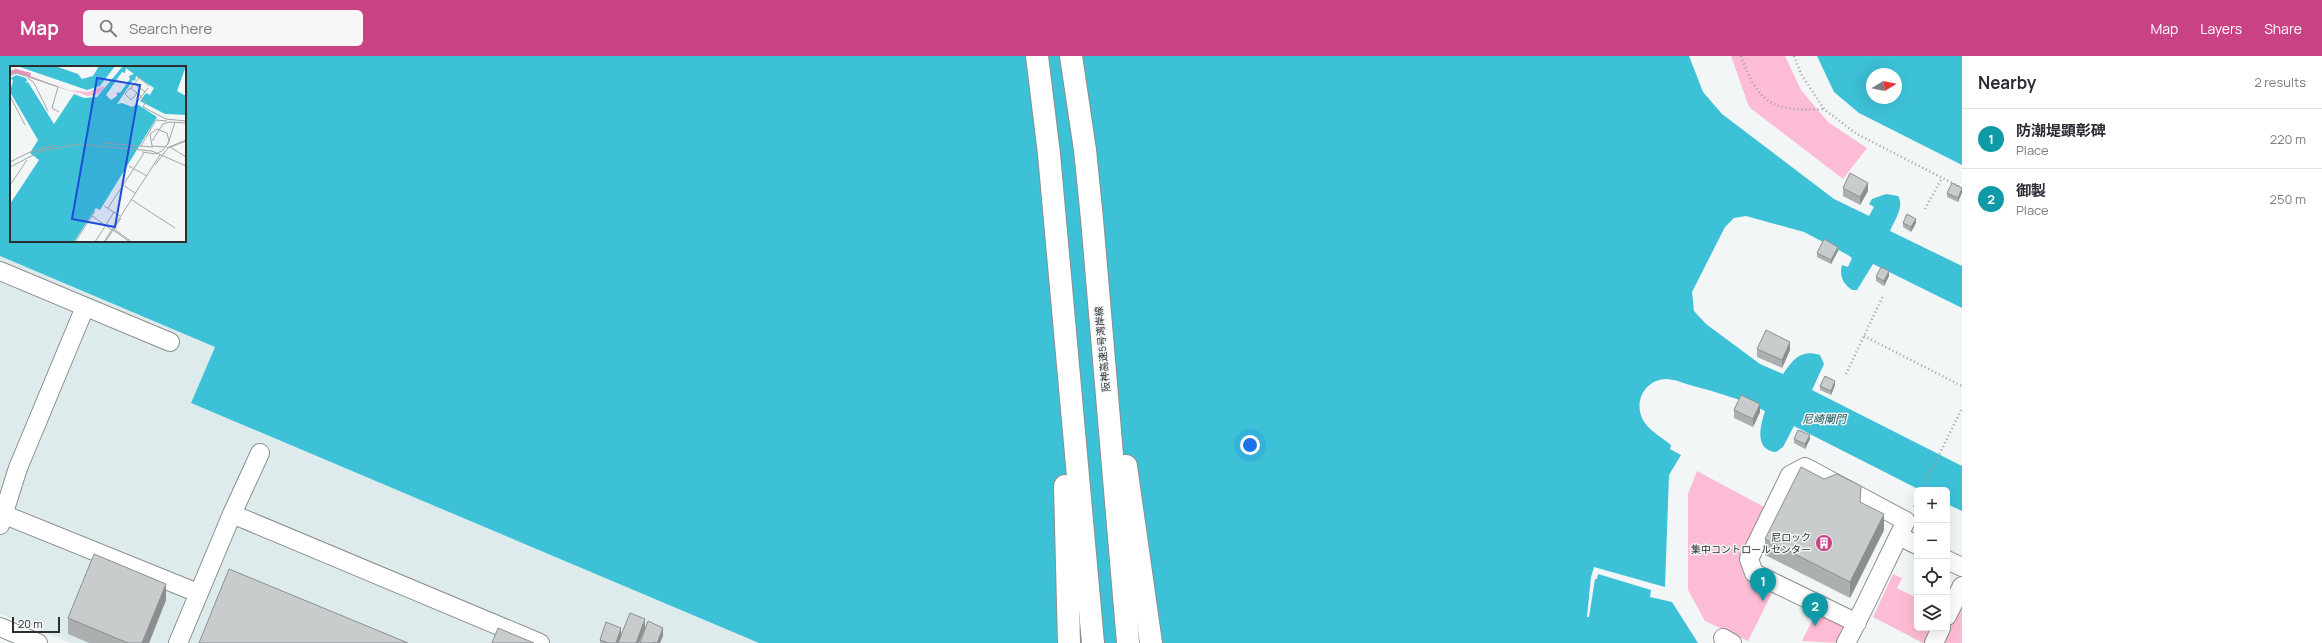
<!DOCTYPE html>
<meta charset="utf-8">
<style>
body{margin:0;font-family:Manrope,"Noto Sans JP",sans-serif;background:#f7f7f7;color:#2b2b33}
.controls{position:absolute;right:12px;bottom:12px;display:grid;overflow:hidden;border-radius:6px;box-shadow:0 4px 16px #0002}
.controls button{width:36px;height:36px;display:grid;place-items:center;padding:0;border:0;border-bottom:1px solid #e1e1e2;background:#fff;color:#2b2b33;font:20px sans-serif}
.compass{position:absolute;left:1866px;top:12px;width:36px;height:36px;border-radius:50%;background:#fff;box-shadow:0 4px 16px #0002;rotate:80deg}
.scale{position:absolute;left:12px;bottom:10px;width:48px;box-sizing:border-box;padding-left:4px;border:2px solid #2c2e2e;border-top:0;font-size:11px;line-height:14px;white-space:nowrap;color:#2c2e2e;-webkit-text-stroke:3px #f2f6f7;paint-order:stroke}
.you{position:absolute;left:1250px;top:389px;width:14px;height:14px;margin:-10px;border:3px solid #fff;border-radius:50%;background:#1a73e8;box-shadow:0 0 0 6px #1a73e833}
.badge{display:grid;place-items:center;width:26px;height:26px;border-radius:50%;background:#c84284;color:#fff;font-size:13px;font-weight:700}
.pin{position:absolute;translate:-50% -33px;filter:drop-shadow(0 1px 2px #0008)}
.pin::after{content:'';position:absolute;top:21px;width:14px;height:12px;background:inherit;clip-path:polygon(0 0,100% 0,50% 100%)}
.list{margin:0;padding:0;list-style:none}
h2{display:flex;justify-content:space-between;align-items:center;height:52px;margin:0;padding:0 16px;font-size:17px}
h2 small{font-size:13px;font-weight:400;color:#7c7c81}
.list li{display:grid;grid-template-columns:26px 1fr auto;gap:12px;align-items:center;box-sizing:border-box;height:60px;padding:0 16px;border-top:1px solid #e1e1e2}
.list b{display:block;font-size:15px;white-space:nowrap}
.list p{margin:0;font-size:13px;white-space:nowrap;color:#7c7c81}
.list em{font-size:13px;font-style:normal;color:#7c7c81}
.icon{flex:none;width:22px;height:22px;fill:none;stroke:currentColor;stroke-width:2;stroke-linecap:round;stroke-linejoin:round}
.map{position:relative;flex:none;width:1962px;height:587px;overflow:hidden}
header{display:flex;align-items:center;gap:24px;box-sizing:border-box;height:56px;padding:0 20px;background:#c84284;color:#fff}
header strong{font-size:19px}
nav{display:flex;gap:22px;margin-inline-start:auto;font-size:14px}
.search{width:280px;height:36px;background:#f7f7f7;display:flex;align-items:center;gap:10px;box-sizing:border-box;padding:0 14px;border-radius:6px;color:#7c7c81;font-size:15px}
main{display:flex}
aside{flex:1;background:#fff}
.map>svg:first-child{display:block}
.built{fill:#deebed}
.green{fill:#fdbcd5}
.water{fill:#3dc1d7;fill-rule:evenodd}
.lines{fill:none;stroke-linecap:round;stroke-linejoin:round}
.minor-casing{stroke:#8b8e8f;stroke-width:20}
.highway-casing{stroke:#8b8e8f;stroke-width:24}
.path{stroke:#9c9fa0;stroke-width:2.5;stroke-dasharray:1 3;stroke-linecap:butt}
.minor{stroke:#fff;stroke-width:18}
.highway{stroke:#fff;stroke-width:22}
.wall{fill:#acafb0}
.shaded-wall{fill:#8c8f90}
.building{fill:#c8cccd;stroke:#8c8f90}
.labels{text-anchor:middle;stroke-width:3;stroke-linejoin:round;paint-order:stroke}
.street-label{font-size:10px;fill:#2c2e2e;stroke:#f2f6f7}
.poi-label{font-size:10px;fill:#2c2e2e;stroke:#f2f6f7;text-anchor:end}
.water-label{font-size:11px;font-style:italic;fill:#1b515b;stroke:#f2f6f7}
.inset-road{fill:none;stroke:#a3a6a7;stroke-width:1}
.view{fill:#1d4ed8;fill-opacity:0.15;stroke:#1d4ed8;stroke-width:2}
.inset-edge{fill:none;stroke:#2c2e2e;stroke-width:2}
</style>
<header>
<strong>Map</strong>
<div class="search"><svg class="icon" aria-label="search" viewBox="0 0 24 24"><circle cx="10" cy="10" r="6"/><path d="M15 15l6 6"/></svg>Search here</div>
<nav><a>Map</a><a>Layers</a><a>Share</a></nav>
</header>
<main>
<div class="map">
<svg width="1962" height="587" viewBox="0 0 1962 587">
<rect width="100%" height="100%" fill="#f2f6f7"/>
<polygon class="built" points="0,200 215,291 191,347 759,587 70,587 0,558"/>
<g class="green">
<polygon points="1731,0 1785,0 1801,34 1828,66 1867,92 1843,123 1749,51"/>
<polygon points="1697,415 1766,452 1741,503 1747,521 1769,533 1771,539 1748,585 1705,565 1688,534 1688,438"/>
<polygon points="1893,518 1902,522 1897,532 1917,542 1917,572 1936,572 1927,587 1923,587 1873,561"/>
<polygon points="1962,540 1962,587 1938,587"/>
<polygon points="1817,555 1848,572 1840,587 1802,585"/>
</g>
<g class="water">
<path d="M0,0H1689L1703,36L1722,58L1834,143L1869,160L1874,151L1869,148L1872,143L1886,138L1898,140C1905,150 1894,165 1890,175L1962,210V252L1873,208L1857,234H1852C1843,228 1839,220 1842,209L1848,211L1852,202L1848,199L1804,176L1746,160L1734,162L1725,171L1692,236L1694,255L1706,268L1760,308L1783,318C1793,304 1800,293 1820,299L1824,308L1812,334L1962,410V455L1947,448V434H1920L1794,370L1783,391L1776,396C1753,394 1761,368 1765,355C1741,343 1716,336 1690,329C1683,327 1674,323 1666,323C1643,324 1632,349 1645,367C1651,376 1663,382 1671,389L1670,393L1681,399L1669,419L1665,531L1594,511L1591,521L1587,561H1589L1595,523H1597L1598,518L1651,534L1650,541L1672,546L1698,587H759L191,347L215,291L0,200ZM11,11H185V185H11Z"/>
<path d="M1817,0H1962V109L1859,57L1834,36ZM1872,18H1896V42H1872Z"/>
</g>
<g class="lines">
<g class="minor-casing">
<g id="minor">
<polyline points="0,215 170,286"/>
<polyline points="0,457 198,537"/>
<polyline points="232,458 540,587"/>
<polyline points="0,469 18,412 85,251"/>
<polyline points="1899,480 1917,489"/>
<polyline points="1947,504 1962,511"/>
<polyline points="1947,560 1962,530"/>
<polyline points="0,571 38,587"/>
<polyline points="1723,582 1732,587"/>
<polyline points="178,587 232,458 260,397"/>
<path d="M1846,587C1867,547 1886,505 1906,465L1805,411L1790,419L1749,503L1754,517L1857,567"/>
<polyline points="1934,587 1941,572"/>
</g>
</g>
<g class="highway-casing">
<g id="highway">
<polyline points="1037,0 1049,98 1093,587"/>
<polyline points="1071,0 1085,94 1092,163 1128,587"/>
<polyline points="1126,410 1151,587"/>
<polyline points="1065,430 1069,587"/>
</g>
</g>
<g class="path">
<path d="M1741,0C1758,48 1773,56 1824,53"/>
<polyline points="1794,0 1801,18 1824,53 1841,66 1857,78 1962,132"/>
<polyline points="1925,153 1942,122"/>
<polyline points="1864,280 1962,330"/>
<polyline points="1846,318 1883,240"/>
<polyline points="1922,434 1962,352"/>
<polyline points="1914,451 1917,444"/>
</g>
<use href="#minor" class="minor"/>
<use href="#highway" class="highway"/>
</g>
<g class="wall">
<polygon points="1843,132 1868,135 1860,149 1843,140"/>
<polygon points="1962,132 1958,146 1947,141 1947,137"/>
<polygon points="1903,167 1916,167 1911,176 1903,171"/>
<polygon points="1838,195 1831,208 1817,201 1817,197"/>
<polygon points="1889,220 1884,230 1876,225 1876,221"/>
<polygon points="1757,293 1790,294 1782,312 1757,301"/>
<polygon points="1835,329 1831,339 1820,334 1820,330"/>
<polygon points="1734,354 1760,356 1753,371 1734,362"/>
<polygon points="1794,383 1810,383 1805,393 1794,387"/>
<polygon points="1861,446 1884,474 1850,542 1765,499 1765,483"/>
<polygon points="166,544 149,587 89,587 68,578 68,562"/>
<polygon points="645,572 639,587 600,587 600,584 621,579"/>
</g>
<g class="shaded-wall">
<polygon points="1868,127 1868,135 1860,149 1860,141"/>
<polygon points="1962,133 1962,137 1958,146 1958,142"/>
<polygon points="1916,163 1916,167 1911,176 1911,171"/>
<polygon points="1838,191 1838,195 1831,208 1831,204"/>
<polygon points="1889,215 1889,220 1884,230 1884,225"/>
<polygon points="1790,286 1790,294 1782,312 1782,304"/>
<polygon points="1835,325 1835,329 1831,339 1831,335"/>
<polygon points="1760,348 1760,356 1753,371 1753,363"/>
<polygon points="1810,379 1810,383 1805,393 1805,388"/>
<polygon points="1884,458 1884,474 1850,542 1850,526"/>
<polygon points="166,528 166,544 149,587 142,587"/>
<polygon points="645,563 645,572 639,587 636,587"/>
<polygon points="621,572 621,581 619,587 616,587"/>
<polygon points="663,572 663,580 660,587 657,587"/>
</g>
<g class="building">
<polygon points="1850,117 1868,127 1860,141 1843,132"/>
<polygon points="1952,127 1962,132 1958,142 1947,137"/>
<polygon points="1907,158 1916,163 1911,171 1903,167"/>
<polygon points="1824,183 1838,191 1831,204 1817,197"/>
<polygon points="1881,211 1889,215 1884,225 1876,221"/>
<polygon points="1766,274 1790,286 1782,304 1757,293"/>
<polygon points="1825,320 1835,325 1831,335 1820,330"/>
<polygon points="1741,339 1760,348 1753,363 1734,354"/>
<polygon points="1798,374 1810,379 1805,388 1794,383"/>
<polygon points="1801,411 1824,423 1837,418 1861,430 1860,446 1884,458 1850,526 1765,483"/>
<polygon points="94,498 166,528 142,587 128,587 68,562"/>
<polygon points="229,513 408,587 199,587"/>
<polygon points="630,557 645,563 636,587 618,587"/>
<polygon points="648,565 663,572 657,587 653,586 653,587 640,587"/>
<polygon points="606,566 621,572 616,587 609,587 600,584"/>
<polygon points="498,572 534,587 492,587"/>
</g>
<defs>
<g id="building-disc" transform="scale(0.9)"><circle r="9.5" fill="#c84284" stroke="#f2f6f7"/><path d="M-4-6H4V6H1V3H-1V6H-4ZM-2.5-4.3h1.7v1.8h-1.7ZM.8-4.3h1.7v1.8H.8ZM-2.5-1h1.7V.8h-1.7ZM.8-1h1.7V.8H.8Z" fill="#fff"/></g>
</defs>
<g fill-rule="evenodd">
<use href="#building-disc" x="1824" y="487"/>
</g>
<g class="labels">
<g class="street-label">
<text transform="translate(1102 293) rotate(-95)" y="4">阪神高速5号湾岸線</text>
</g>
<g class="poi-label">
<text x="1811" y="485">尼ロック<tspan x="1811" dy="12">集中コントロールセンター</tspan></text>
</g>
<g class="water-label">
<text x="1824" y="367">尼崎閘門</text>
</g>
</g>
<g transform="translate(10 10)">
<rect width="176" height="176" fill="#f2f6f7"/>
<path d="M93,20L95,22L88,28L78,30L61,24L78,26Z" fill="#fdbcd5"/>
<path d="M6,3L21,7L20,10L74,30L8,7L0,8V5Z" fill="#e890b5"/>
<path d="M0,0H45L68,8L72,13L83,10L89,0H105L90,20L77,24L10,1ZM113,0H176L167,25L176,30V49L155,48L130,35L136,27L140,29L144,22L126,10L125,15L123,14L107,38L112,37L122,41L127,38L147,51L90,144L86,142L64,176H0V138L29,94L20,87L28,74L0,26L3,15L1,12L6,9L16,12L17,15L15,17L18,16L44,58L64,28L74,32L87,31ZM116,2L124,8L119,10L120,13L110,27L107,26V30L101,34L96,29L112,6L115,7Z" fill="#3dc1d7" fill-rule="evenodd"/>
<path class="inset-road" d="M0,9L7,7L48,21L42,42L49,46M127,10L139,20M18,12L24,17L38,45M125,18L135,26M121,22L129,12M127,27L121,34L115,28L120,22L127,27L131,30L135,37L133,41L156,53L176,55M0,30L15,59M126,37L138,22M159,56L176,57M142,75L153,58L159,56M94,77L143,81M131,80L146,54L157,55M160,81L176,91M157,82L176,74M132,86L146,88L153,84L157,79L158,78V77L159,75L157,67L147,63L140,68L142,80L154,81L157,79L158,78V77L159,75L165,56M0,96L20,86L46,79M145,99L158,82L176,75M119,100L137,110M0,101L31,85L69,78L142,85L176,100M0,119L17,94M113,119L125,127M122,134L165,162M94,140L110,150M98,142L134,87M82,150L102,164M104,163L122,176M103,164L120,176M65,176L85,145M85,176L104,146M94,176L150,89M95,176L111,152"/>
<path class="view" d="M87,12L130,19L105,161L62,153Z"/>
<rect width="176" height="176" class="inset-edge"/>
</g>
</svg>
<div class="controls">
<button>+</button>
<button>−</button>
<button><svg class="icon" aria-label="locate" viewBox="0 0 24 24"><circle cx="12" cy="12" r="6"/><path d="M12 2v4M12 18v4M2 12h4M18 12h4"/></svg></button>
<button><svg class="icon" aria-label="layers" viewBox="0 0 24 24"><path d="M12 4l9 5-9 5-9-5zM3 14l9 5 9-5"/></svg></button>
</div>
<svg class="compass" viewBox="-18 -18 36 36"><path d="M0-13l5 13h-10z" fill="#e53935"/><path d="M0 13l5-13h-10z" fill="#7c7c81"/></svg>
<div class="scale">20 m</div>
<div class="you"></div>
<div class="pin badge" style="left:1763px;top:545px;background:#0f9aa8">1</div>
<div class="pin badge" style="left:1815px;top:570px;background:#0f9aa8">2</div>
</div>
<aside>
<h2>Nearby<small>2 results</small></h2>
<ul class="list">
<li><span class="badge" style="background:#0f9aa8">1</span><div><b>防潮堤顕彰碑</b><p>Place</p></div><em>220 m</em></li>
<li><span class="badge" style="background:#0f9aa8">2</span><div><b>御製</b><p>Place</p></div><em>250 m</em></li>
</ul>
</aside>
</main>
